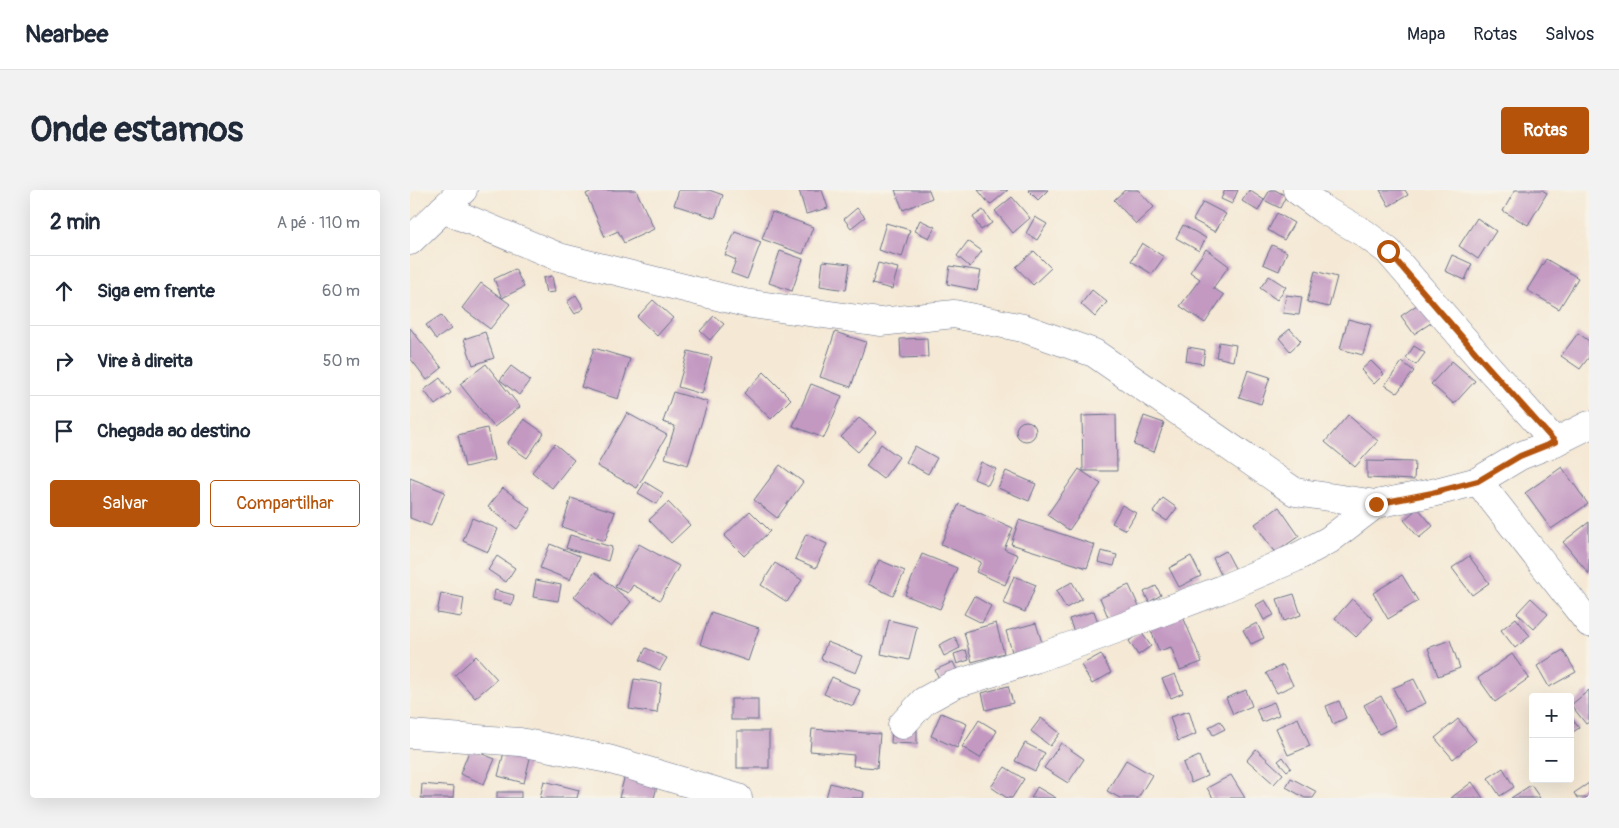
<!DOCTYPE html>
<html lang="pt">
<meta charset="utf-8">
<style>
body{margin:0;font-family:Pangolin,sans-serif;background:#f2f2f3;color:#1f2937}
.controls{position:absolute;right:15px;bottom:15px;display:grid;overflow:hidden;border-radius:5px;box-shadow:0 5px 20px #0002}
.controls button{width:45px;height:45px;display:grid;place-items:center;padding:0;border:0;border-bottom:1px solid #e0e1e3;background:#fff;color:#1f2937;font:25px sans-serif}
.stop{position:absolute;width:15px;height:15px;margin:-11px;border:4px solid #b45309;border-radius:50%;background:#fff}
.stop.end{background:#b45309;border-color:#fff;box-shadow:0 1px 5px #0008}
.list{margin:0;padding:0;list-style:none}
h2{display:flex;justify-content:space-between;align-items:center;height:65px;margin:0;padding:0 20px;font-size:21px}
h2 small{font-size:16px;font-weight:400;color:#747a83}
.list li{display:grid;grid-template-columns:32px 1fr auto;gap:15px;align-items:center;box-sizing:border-box;height:70px;padding:0 20px;border-top:1px solid #e0e1e3}
.list b{display:block;font-size:19px;white-space:nowrap}
.list em{font-size:16px;font-style:normal;color:#747a83}
.actions{display:flex;gap:10px;padding:15px 20px}
.actions a{flex:1;padding:11px 0;border:1px solid #b45309;border-radius:5px;text-align:center;font-size:18px;color:#b45309}
.actions .main{background:#b45309;color:#fff}
.icon{flex:none;width:28px;height:28px;fill:none;stroke:currentColor;stroke-width:2;stroke-linecap:round;stroke-linejoin:round}
.map{position:relative;flex:none;width:1179px;height:608px;overflow:hidden;border-radius:5px}
header{display:flex;align-items:center;gap:30px;box-sizing:border-box;height:70px;padding:0 25px;background:#fff;border-bottom:1px solid #e0e1e3}
header strong{font-size:24px}
nav{display:flex;gap:28px;margin-inline-start:auto;font-size:18px}
.intro{display:flex;align-items:center;justify-content:space-between;box-sizing:border-box;height:120px;padding:0 30px}
h1{margin:0;font-size:35px}
.button{padding:12px 22px;border-radius:5px;background:#b45309;color:#fff;font-size:18px;font-weight:700}
main{display:flex;gap:30px;padding:0 30px}
aside{flex:1;background:#fff;border-radius:5px;box-shadow:0 5px 20px #0002}
.map>svg:first-child{display:block}
.building{fill:#c399c2}
.lines{fill:none;stroke-linecap:round;stroke-linejoin:round}
.street-casing{stroke:#677088;stroke-width:29}
.primary-casing{stroke:#677088;stroke-width:29}
.street{stroke:#fff;stroke-width:28}
.primary{stroke:#fff;stroke-width:28}
.route{stroke:#b45309;stroke-width:6}
</style>
<header>
<strong>Nearbee</strong>
<nav><a>Mapa</a><a>Rotas</a><a>Salvos</a></nav>
</header>
<div class="intro"><h1>Onde estamos</h1><a class="button">Rotas</a></div>
<main>
<aside>
<h2>2 min<small>A pé · 110 m</small></h2>
<ul class="list">
<li><svg class="icon" aria-label="ahead" viewBox="0 0 24 24"><path d="M12 20V5M6 11l6-6 6 6"/></svg><div><b>Siga em frente</b></div><em>60 m</em></li>
<li><svg class="icon" aria-label="right" viewBox="0 0 24 24"><path d="M7 20v-9h11M14 6l5 5-5 5"/></svg><div><b>Vire à direita</b></div><em>50 m</em></li>
<li><svg class="icon" aria-label="arrive" viewBox="0 0 24 24"><path d="M6 21V4h12l-3 4 3 4H6"/></svg><div><b>Chegada ao destino</b></div></li>
</ul>
<div class="actions"><a class="main">Salvar</a><a>Compartilhar</a></div>
</aside>
<div class="map">
<svg width="1179" height="608" viewBox="0 0 1179 608">
<rect width="100%" height="100%" fill="#f7f3e8"/>
<filter id="ink" filterUnits="userSpaceOnUse"><feTurbulence type="fractalNoise" baseFrequency=".02" numOctaves="2"/><feDisplacementMap in="SourceGraphic" scale="10" xChannelSelector="R" yChannelSelector="G"/><feConvolveMatrix kernelMatrix="1 2 1 2 8 2 1 2 1" color-interpolation-filters="sRGB"/></filter>
<filter id="wash" filterUnits="userSpaceOnUse"><feTurbulence type="fractalNoise" baseFrequency=".0096" numOctaves="4" result="noise"/><feDisplacementMap in="SourceGraphic" scale="20" xChannelSelector="R" yChannelSelector="G"/><feGaussianBlur stdDeviation="1.12" result="paint"/><feColorMatrix in="noise" values="0 0 0 0 0 0 0 0 0 0 0 0 0 0 0 0 0 1.4 0 .05"/><feComposite in="paint" operator="in"/></filter>
<g filter="url(#wash)">
<rect width="100%" height="100%" fill="#f5e9d5"/>
<g id="blocks">
<g class="building">
<polygon points="184,0 226,0 244,39 214,53 208,41 195,47 176,4"/>
<polygon points="269,0 299,0 313,5 305,28 264,15"/>
<polygon points="389,0 412,0 418,18 396,24"/>
<polygon points="485,0 519,0 522,8 493,20"/>
<polygon points="568,0 598,0 580,15"/>
<polygon points="618,0 638,0 628,10"/>
<polygon points="715,0 728,0 744,17 726,34 704,10"/>
<polygon points="815,0 828,0 822,14 811,9"/>
<polygon points="839,0 854,10 848,21 832,11"/>
<polygon points="860,0 865,0 876,6 870,18 854,10"/>
<polygon points="970,0 995,0 998,5 979,16"/>
<polygon points="1105,0 1132,0 1137,3 1118,35 1093,21"/>
<polygon points="602,7 620,28 603,43 585,21"/>
<polygon points="793,12 816,24 805,42 783,30"/>
<polygon points="447,18 455,27 441,38 434,29"/>
<polygon points="573,20 582,33 571,40 563,27"/>
<polygon points="362,22 403,37 393,64 352,49"/>
<polygon points="867,23 884,33 874,50 858,40"/>
<polygon points="625,27 637,34 627,50 616,43"/>
<polygon points="1067,28 1086,41 1068,69 1049,56"/>
<polygon points="510,30 525,37 519,48 505,41"/>
<polygon points="476,33 500,40 492,67 468,60"/>
<polygon points="773,35 796,48 789,61 766,48"/>
<polygon points="325,42 351,52 337,89 321,83 326,70 315,65"/>
<polygon points="558,51 572,61 560,77 547,66"/>
<polygon points="732,53 754,67 742,84 721,71"/>
<polygon points="862,55 877,62 869,81 853,74"/>
<polygon points="796,59 819,76 803,98 814,105 795,133 770,116 790,89 780,82"/>
<polygon points="370,61 393,69 382,101 359,93"/>
<polygon points="624,61 641,78 623,95 606,77"/>
<polygon points="1042,65 1062,74 1055,90 1035,81"/>
<polygon points="1136,69 1168,88 1149,119 1117,100"/>
<polygon points="413,71 440,74 436,100 410,96"/>
<polygon points="468,73 488,78 482,99 462,94"/>
<polygon points="540,76 571,81 567,100 537,94"/>
<polygon points="105,79 114,97 92,108 84,89"/>
<polygon points="905,81 927,87 919,117 897,112"/>
<polygon points="142,86 145,102 136,103 133,88"/>
<polygon points="859,86 876,97 867,110 850,98"/>
<polygon points="71,93 100,114 80,139 52,118"/>
<polygon points="682,100 697,112 685,127 671,114"/>
<polygon points="166,105 174,118 165,124 157,112"/>
<polygon points="876,105 892,107 889,125 873,123"/>
<polygon points="243,110 263,128 247,146 227,127"/>
<polygon points="1011,112 1024,131 1004,144 991,126"/>
<polygon points="31,125 41,139 26,149 16,135"/>
<polygon points="304,126 314,134 300,150 290,141"/>
<polygon points="938,129 961,135 953,165 930,159"/>
<polygon points="0,138 32,178 17,190 0,168"/>
<polygon points="880,139 891,151 880,161 869,148"/>
<polygon points="75,142 84,168 63,175 54,149"/>
<polygon points="425,142 456,152 441,197 410,187"/>
<polygon points="1168,143 1179,151 1179,167 1170,179 1151,166"/>
<polygon points="517,148 518,167 491,168 490,149"/>
<polygon points="809,152 826,155 823,171 806,167"/>
<polygon points="1004,156 1015,163 1006,175 996,168"/>
<polygon points="778,157 795,160 793,174 776,171"/>
<polygon points="184,158 220,169 208,209 171,197"/>
<polygon points="278,161 302,167 292,204 268,197"/>
<polygon points="961,171 974,184 964,194 951,180"/>
<polygon points="1042,171 1065,191 1044,214 1021,194"/>
<polygon points="992,172 1004,181 987,203 975,195"/>
<polygon points="76,174 110,217 84,237 50,194"/>
<polygon points="101,176 120,190 109,205 90,190"/>
<polygon points="838,180 860,187 851,214 829,207"/>
<polygon points="354,182 381,209 361,229 334,203"/>
<polygon points="30,188 41,203 25,215 14,200"/>
<polygon points="401,194 432,206 414,248 383,236"/>
<polygon points="263,202 298,212 278,275 255,268 265,236 253,232"/>
<polygon points="217,223 257,245 227,298 187,276"/>
<polygon points="706,225 707,281 673,281 672,226"/>
<polygon points="938,225 968,251 945,277 915,252"/>
<polygon points="734,226 754,233 744,262 724,255"/>
<polygon points="449,228 466,242 448,262 431,247"/>
<polygon points="114,229 134,243 117,268 97,254"/>
<circle cx="616" cy="241" r="10"/>
<polygon points="77,238 84,270 55,277 48,245"/>
<polygon points="145,254 164,270 142,298 122,282"/>
<polygon points="471,254 489,267 473,289 456,276"/>
<polygon points="505,256 527,268 518,284 496,272"/>
<polygon points="957,271 1005,272 1004,290 957,288"/>
<polygon points="571,272 586,279 578,295 564,289"/>
<polygon points="370,275 393,292 367,328 344,310"/>
<polygon points="1152,277 1178,314 1141,339 1115,303"/>
<polygon points="669,279 691,294 659,340 637,325"/>
<polygon points="596,281 626,294 619,311 588,298"/>
<polygon points="0,288 35,302 21,336 0,328"/>
<polygon points="235,292 253,303 247,314 228,303"/>
<polygon points="93,298 121,319 107,339 78,317"/>
<polygon points="161,308 205,322 195,351 152,337"/>
<polygon points="753,308 767,318 757,331 743,322"/>
<polygon points="258,312 280,335 261,353 239,330"/>
<polygon points="549,314 603,338 594,359 608,365 595,395 566,382 571,372 531,354"/>
<polygon points="712,315 726,323 716,340 702,333"/>
<polygon points="869,317 889,346 865,363 845,334"/>
<polygon points="1008,318 1023,336 1009,348 994,330"/>
<polygon points="340,321 360,341 334,366 314,346"/>
<polygon points="62,328 88,339 78,362 53,351"/>
<polygon points="609,330 685,355 677,378 601,354"/>
<polygon points="1179,332 1179,384 1153,352"/>
<polygon points="396,344 417,354 406,378 385,369"/>
<polygon points="160,345 202,357 198,371 156,358"/>
<polygon points="140,354 170,366 160,390 130,378"/>
<polygon points="229,354 269,376 250,410 223,395 218,403 205,397"/>
<polygon points="691,361 707,365 704,376 688,372"/>
<polygon points="816,361 826,380 812,387 803,368"/>
<polygon points="512,364 547,378 530,419 495,405"/>
<polygon points="87,366 105,378 96,392 78,380"/>
<polygon points="781,366 791,386 769,397 759,378"/>
<polygon points="1059,366 1079,393 1062,405 1042,378"/>
<polygon points="469,370 495,381 483,406 458,394"/>
<polygon points="365,373 392,390 377,412 351,395"/>
<polygon points="185,382 221,412 201,437 164,407"/>
<polygon points="992,385 1008,411 978,429 963,403"/>
<polygon points="604,386 626,395 615,422 593,413"/>
<polygon points="126,390 151,395 148,411 123,407"/>
<polygon points="662,392 672,409 656,418 646,401"/>
<polygon points="719,395 731,421 701,434 690,408"/>
<polygon points="746,396 751,405 739,412 734,402"/>
<polygon points="85,400 104,405 102,415 83,410"/>
<polygon points="31,403 54,408 51,427 27,423"/>
<polygon points="884,404 891,425 874,431 867,409"/>
<polygon points="564,406 581,416 572,433 554,424"/>
<polygon points="1121,408 1138,424 1124,439 1107,423"/>
<polygon points="942,409 963,429 946,447 925,428"/>
<polygon points="855,410 864,425 854,430 846,415"/>
<polygon points="684,421 690,438 666,447 659,429"/>
<polygon points="301,422 349,438 338,471 290,454"/>
<polygon points="771,422 792,472 770,480 761,457 749,461 739,435"/>
<polygon points="1106,428 1120,446 1105,458 1091,440"/>
<polygon points="479,430 507,437 499,470 471,464"/>
<polygon points="586,433 594,463 562,472 554,442"/>
<polygon points="626,433 633,456 603,465 596,441"/>
<polygon points="847,433 854,448 841,454 833,440"/>
<polygon points="731,442 741,456 728,465 719,451"/>
<polygon points="545,447 550,458 534,466 529,455"/>
<polygon points="1040,450 1050,478 1028,486 1018,458"/>
<polygon points="417,452 453,466 446,483 411,469"/>
<polygon points="236,458 257,468 250,480 230,470"/>
<polygon points="556,460 559,470 547,474 544,464"/>
<polygon points="1153,460 1166,482 1139,497 1127,476"/>
<polygon points="691,464 701,483 682,494 671,475"/>
<polygon points="1102,464 1119,488 1085,512 1068,488"/>
<polygon points="66,466 87,489 65,508 45,485"/>
<polygon points="543,472 548,482 530,491 525,480"/>
<polygon points="873,475 883,495 867,503 856,483"/>
<polygon points="765,484 773,503 761,508 752,489"/>
<polygon points="422,487 450,500 443,516 414,504"/>
<polygon points="224,489 251,493 247,523 219,519"/>
<polygon points="1004,489 1016,513 995,522 983,498"/>
<polygon points="598,496 603,513 576,520 572,503"/>
<polygon points="836,500 842,516 823,524 816,508"/>
<polygon points="1179,500 1179,532 1176,534 1161,515"/>
<polygon points="971,506 986,536 969,544 954,515"/>
<rect x="321" y="509" width="27" height="21"/>
<polygon points="929,511 936,528 923,534 916,516"/>
<polygon points="864,512 869,525 852,532 846,519"/>
<polygon points="779,521 786,544 768,551 760,527"/>
<polygon points="531,523 557,534 547,558 521,546"/>
<polygon points="1160,526 1169,538 1160,544"/>
<polygon points="631,528 650,543 640,556 621,541"/>
<polygon points="888,528 900,556 878,565 866,538"/>
<polygon points="1048,529 1066,551 1043,569 1025,548"/>
<polygon points="569,530 587,541 570,568 552,557"/>
<polygon points="810,531 815,539 803,545 799,537"/>
<polygon points="482,537 507,538 507,554 481,553"/>
<polygon points="402,539 470,544 467,578 443,576 444,565 400,561"/>
<rect x="327" y="541" width="32" height="37"/>
<polygon points="615,553 635,563 625,581 605,571"/>
<polygon points="651,553 674,569 658,593 634,578"/>
<polygon points="96,554 122,560 114,593 88,586"/>
<polygon points="60,559 85,569 74,594 50,584"/>
<polygon points="846,559 873,584 864,594 837,570"/>
<polygon points="789,566 797,586 781,593 773,573"/>
<polygon points="873,567 881,578 877,581 868,571"/>
<polygon points="716,570 742,585 728,608 710,608 697,601"/>
<polygon points="595,577 614,589 602,608 597,608 581,597"/>
<polygon points="1093,578 1104,597 1090,606 1078,588"/>
<polygon points="216,581 249,589 244,608 209,608"/>
<polygon points="821,585 835,608 803,608 797,598"/>
<polygon points="881,588 907,602 903,608 895,608 876,597"/>
<polygon points="134,591 169,600 167,608 130,608"/>
<polygon points="1062,592 1073,608 1041,608"/>
<polygon points="420,593 454,602 453,608 416,608"/>
<polygon points="1179,593 1179,608 1167,608 1164,603"/>
<polygon points="12,594 44,597 43,608 11,608"/>
<polygon points="1121,595 1130,608 1101,608"/>
<polygon points="627,597 646,608 621,608"/>
<rect x="87" y="602" width="24" height="6"/>
</g>
</g>
</g>
<g filter="url(#ink)">
<use href="#blocks" fill-opacity="0" stroke="#677088" stroke-width="1"/>
<g class="lines">
<g class="street-casing">
<g id="street">
<polyline points="887,0 914,20 954,43 978,61 1071,169 1145,252"/>
<polyline points="33,19 149,67 335,113 470,132 544,124 613,138 684,163 885,302 966,314 1022,303 1068,291 1110,266 1145,252 1179,235"/>
<polyline points="1068,291 1179,433"/>
<polyline points="492,535 514,511 543,495 625,469 715,436 810,400 885,368 919,350 966,314"/>
<polyline points="0,544 110,552 198,569 328,608"/>
</g>
</g>
<g class="primary-casing">
<polyline id="primary" points="0,51 53,0"/>
</g>
<use href="#street" class="street"/>
<use href="#primary" class="primary"/>
</g>
</g>
<g class="lines" filter="url(#ink)">
<polyline class="route" points="966,314 1022,303 1068,291 1110,266 1145,252 1071,169 978,61"/>
</g>
</svg>
<div class="controls">
<button>+</button>
<button>−</button>
</div>
<div class="stop" style="left:978px;top:61px"></div>
<div class="stop end" style="left:966px;top:314px"></div>
</div>
</main>
